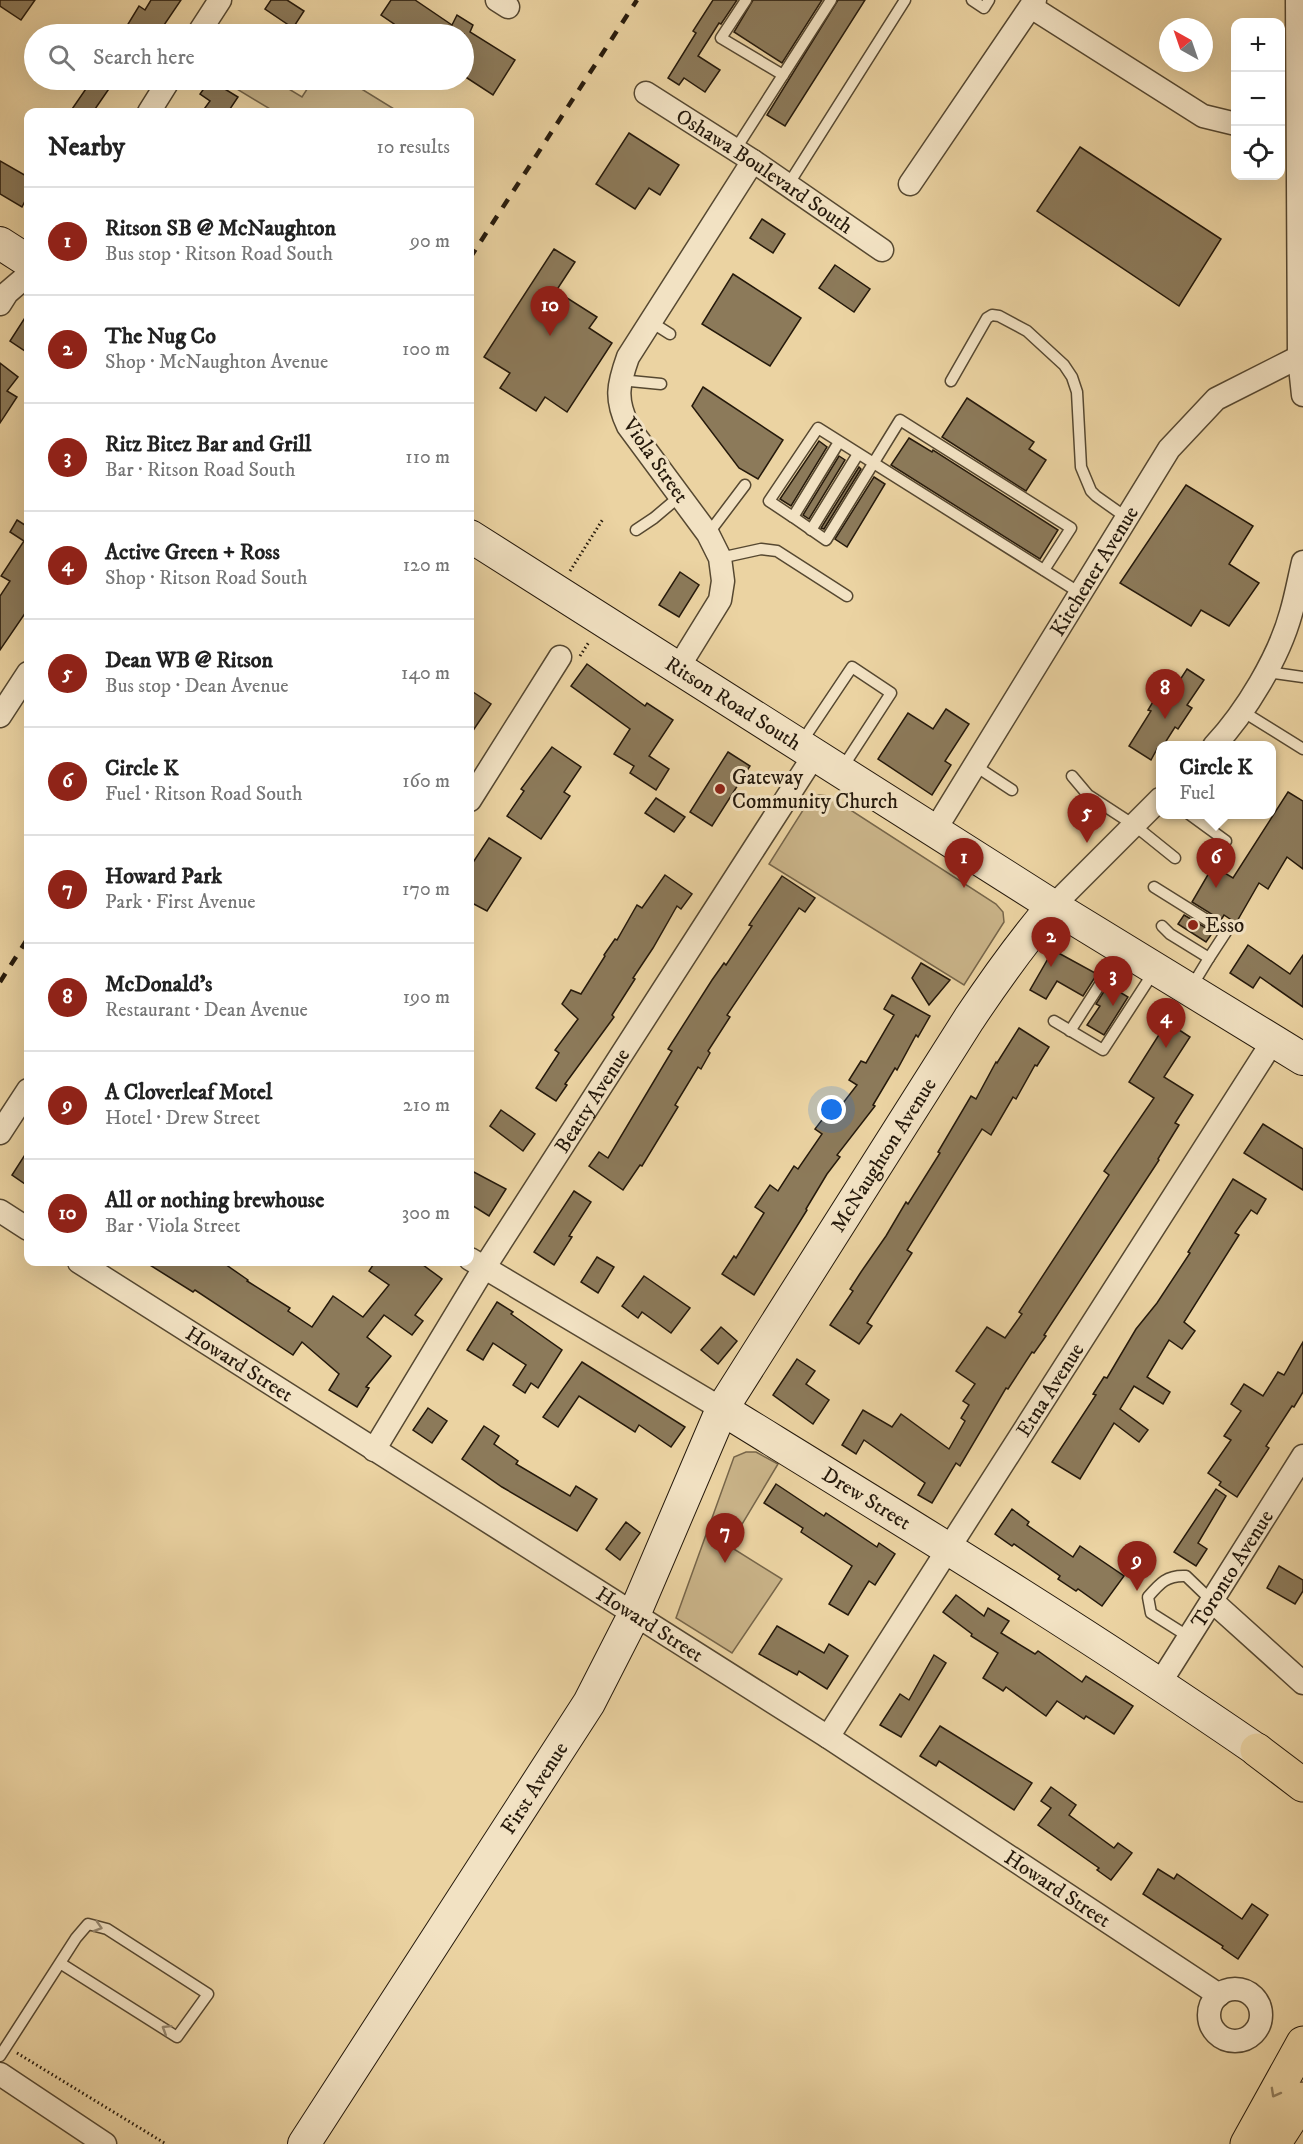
<!DOCTYPE html>
<meta charset="utf-8">
<style>
body{margin:0;font-family:"IM FELL DW Pica",serif;background:#f6f6f6;color:#222}
.controls{position:absolute;right:18px;top:18px;display:grid;overflow:hidden;border-radius:12px;box-shadow:0 6px 24px #0002}
.controls button{width:54px;height:54px;display:grid;place-items:center;padding:0;border:0;border-bottom:2px solid #e0e0e0;background:#fff;color:#222;font:30px sans-serif}
.compass{position:absolute;left:1159px;top:18px;width:54px;height:54px;border-radius:50%;background:#fff;box-shadow:0 6px 24px #0002;rotate:320deg}
.you{position:absolute;left:832px;top:1110px;width:21px;height:21px;margin:-15px;border:4px solid #fff;border-radius:50%;background:#1a73e8;box-shadow:0 0 0 9px #1a73e833}
.badge{display:grid;place-items:center;width:39px;height:39px;border-radius:50%;background:#8f2418;color:#fff;font-size:20px;font-weight:700}
.pin{position:absolute;translate:-50% -50px;filter:drop-shadow(0 2px 3px #0008)}
.pin::after{content:'';position:absolute;top:32px;width:21px;height:18px;background:inherit;clip-path:polygon(0 0,100% 0,50% 100%)}
.popup{position:absolute;left:1156px;top:741px;width:120px;height:78px;box-sizing:border-box;display:grid;place-content:center;border-radius:12px;background:#fff;filter:drop-shadow(0 2px 4px #0005);font-size:20px;white-space:nowrap;color:#767676}
.popup b{font-size:22px;color:#222}
.popup::after{content:'';position:absolute;left:50%;top:100%;margin-left:-12px;border:12px solid transparent;border-top-color:#fff}
.list{margin:0;padding:0;list-style:none}
h2{display:flex;justify-content:space-between;align-items:center;height:78px;margin:0;padding:0 24px;font-size:26px}
h2 small{font-size:20px;font-weight:400;color:#767676}
.list li{display:grid;grid-template-columns:39px 1fr auto;gap:18px;align-items:center;box-sizing:border-box;height:108px;padding:0 24px;border-top:2px solid #e0e0e0}
.list b{display:block;font-size:22px;white-space:nowrap}
.list p{margin:0;font-size:20px;white-space:nowrap;color:#767676}
.list em{font-size:20px;font-style:normal;color:#767676}
.icon{flex:none;width:33px;height:33px;fill:none;stroke:currentColor;stroke-width:2;stroke-linecap:round;stroke-linejoin:round}
.map{position:relative;flex:none;width:1303px;height:2144px;overflow:hidden}
.search{position:absolute;background:#fff;box-shadow:0 6px 24px #0002;left:24px;top:24px;width:450px;height:66px;display:flex;align-items:center;gap:15px;box-sizing:border-box;padding:0 21px;border-radius:33px;color:#767676;font-size:22px}
.panel{position:absolute;background:#fff;box-shadow:0 6px 24px #0002;left:24px;top:108px;width:450px;height:1158px;border-radius:12px}
.map>svg:first-child{display:block}
.green{fill:#c9b388;stroke:#77664a;stroke-width:1.5}
.building{fill:#8c7a5a;stroke:#25190b;stroke-width:1.5}
.lines{fill:none;stroke-linecap:round;stroke-linejoin:round}
.lane-casing{stroke:#564831;stroke-width:13}
.street-casing{stroke:#564831;stroke-width:25}
.secondary-casing{stroke:#25190b;stroke-width:34}
.highway-casing{stroke:#25190b;stroke-width:35}
.path{stroke:#25190b;stroke-width:3;stroke-dasharray:1.5 3;stroke-linecap:butt}
.lane{stroke:#f2e2c3;stroke-width:10}
.street{stroke:#f2e2c3;stroke-width:22}
.secondary{stroke:#f2e2c3;stroke-width:32}
.highway{stroke:#ebd3a2;stroke-width:33}
.rail{stroke:#25190b;stroke-width:4.5;stroke-dasharray:10 10;stroke-linecap:butt}
.oneway{stroke:#968870}
.oneway2{stroke:#927f5e}
.poi-dot{fill:#8f2418;stroke:#f2e2c3;stroke-width:2}
.labels{text-anchor:middle;stroke-width:6;stroke-linejoin:round;paint-order:stroke}
.street-label{font-size:21px;fill:#25190b;stroke:#f2e2c3}
.poi-label{font-size:21px;fill:#25190b;stroke:#f2e2c3;text-anchor:start}
</style>
<div class="map">
<svg width="1303" height="2144" viewBox="0 0 1303 2144">
<rect width="100%" height="100%" fill="#ebd3a2"/>
<filter id="stains"><feTurbulence type="fractalNoise" baseFrequency=".00333" numOctaves="4"/><feColorMatrix values="0 0 0 0 .2 0 0 0 0 .09 0 0 0 0 .02 0 0 0 .5 -.17"/></filter>
<radialGradient id="worn" r=".72"><stop offset=".6" stop-color="#630" stop-opacity="0"/><stop offset="1" stop-color="#630" stop-opacity=".3"/></radialGradient>
<g class="green">
<polygon points="222,80 274,80 302,97 313,80 347,80 399,112 275,112"/>
<polygon points="818,795 829,796 996,904 1003,912 1004,922 964,985 769,864 810,799"/>
<polygon points="746,1452 756,1452 778,1464 729,1546 782,1579 732,1653 676,1618 734,1457"/>
</g>
<g class="building">
<polygon points="0,0 35,0 21,20 0,6"/>
<polygon points="151,0 181,0 158,34 122,34 139,6 145,10"/>
<polygon points="271,0 287,0 304,11 293,28 265,9"/>
<polygon points="391,0 415,0 452,25 457,15 473,25 470,32 515,60 493,95 464,76 464,34 418,34 408,28 404,34 387,34 394,24 381,15"/>
<polygon points="713,0 737,0 721,24 719,23 698,56 720,70 705,92 684,78 679,85 668,78 696,33 693,31"/>
<polygon points="753,0 822,0 782,63 734,32"/>
<polygon points="838,0 865,0 785,126 767,115"/>
<polygon points="92,80 115,80 93,112 70,112"/>
<polygon points="210,80 238,97 228,112 202,112 210,101 200,94"/>
<polygon points="629,133 679,165 660,195 649,188 635,209 596,184"/>
<polygon points="1080,147 1221,239 1179,306 1037,211"/>
<polygon points="0,161 28,177 28,195 22,207 0,194"/>
<polygon points="762,219 785,234 773,253 750,238"/>
<polygon points="554,249 575,262 556,291 597,317 589,328 612,343 567,412 545,397 536,411 500,388 510,373 484,357"/>
<polygon points="835,265 870,289 854,312 819,288"/>
<polygon points="733,274 801,318 770,366 702,324"/>
<polygon points="28,313 28,353 10,341"/>
<polygon points="0,363 18,377 7,391 17,397 0,423"/>
<polygon points="703,387 783,440 758,479 739,468 692,406"/>
<polygon points="967,398 1034,442 1029,449 1046,460 1026,491 942,437"/>
<polygon points="909,438 932,452 933,450 1058,530 1040,559 891,465"/>
<polygon points="819,441 827,447 791,506 780,499"/>
<polygon points="839,456 845,460 809,519 803,515"/>
<polygon points="859,467 861,469 824,529 821,528"/>
<polygon points="874,477 885,484 847,547 835,539"/>
<polygon points="1186,485 1253,526 1229,564 1259,583 1229,626 1201,610 1191,626 1120,583"/>
<polygon points="17,520 28,527 28,609 0,650 0,596 10,581 1,576 24,541 10,532"/>
<polygon points="680,572 699,585 679,617 659,605"/>
<polygon points="587,664 645,706 647,703 673,720 649,756 669,769 656,790 630,773 634,766 614,754 630,729 571,686"/>
<polygon points="1187,669 1204,680 1187,705 1192,708 1178,729 1175,727 1163,746 1161,746 1160,751 1157,749 1151,760 1129,746 1151,711 1148,710 1168,677 1178,683"/>
<polygon points="470,690 491,704 470,735"/>
<polygon points="946,709 969,724 945,761 951,765 932,795 878,759 908,713 933,729"/>
<polygon points="552,747 581,767 564,792 570,796 541,839 507,816 524,791 521,789"/>
<polygon points="728,752 750,766 712,826 690,812"/>
<polygon points="1288,792 1303,801 1303,869 1287,857 1268,889 1259,883 1236,923 1224,915 1221,920 1192,902 1213,866 1233,878"/>
<polygon points="656,798 685,817 674,832 645,813"/>
<polygon points="489,838 521,858 487,911 470,902 470,867"/>
<polygon points="665,875 692,894 681,909 677,906 653,948 633,978 635,979 612,1015 614,1017 565,1084 567,1085 556,1101 536,1088 559,1053 555,1050 578,1019 562,1004 571,990 581,994 605,956 604,955 615,939 617,940 637,905 642,908"/>
<polygon points="782,876 815,898 805,912 799,908 727,1015 730,1017 708,1051 710,1053 701,1069 698,1067 675,1105 678,1107 642,1166 640,1165 623,1190 589,1166 599,1152 608,1158 672,1051 668,1049 712,980 724,963 726,965 752,926 749,925"/>
<polygon points="1184,915 1213,932 1206,942 1178,924"/>
<polygon points="1248,945 1290,974 1303,955 1303,1007 1260,977 1253,988 1230,973"/>
<polygon points="1053,950 1097,974 1083,996 1057,981 1046,999 1030,990"/>
<polygon points="921,963 950,980 929,1005 912,978"/>
<polygon points="1108,985 1128,997 1104,1035 1087,1025 1100,1006 1096,1004"/>
<polygon points="892,995 930,1016 918,1037 916,1035 897,1070 895,1068 873,1105 875,1106 837,1155 840,1157 827,1174 806,1209 807,1210 754,1295 722,1274 734,1256 736,1258 764,1213 755,1207 770,1185 778,1191 794,1166 798,1169 822,1134 815,1129 828,1112 833,1116 857,1085 849,1080 861,1061 866,1063 894,1015 884,1009"/>
<polygon points="1167,1022 1190,1037 1164,1077 1193,1095 1175,1123 1179,1125 1158,1159 1159,1160 1044,1335 1046,1336 1034,1353 1032,1352 1008,1389 1006,1388 960,1466 956,1463 932,1503 918,1495 925,1483 864,1440 856,1454 842,1445 863,1410 892,1427 901,1414 949,1449 965,1421 961,1418 969,1405 963,1401 975,1384 956,1371 987,1327 1005,1338 1022,1314 1019,1312 1109,1175 1104,1171 1154,1098 1129,1082"/>
<polygon points="1019,1028 1049,1047 1037,1066 1035,1065 1016,1099 1013,1097 991,1135 982,1129 907,1250 912,1253 867,1323 872,1326 859,1344 830,1325 853,1291 850,1289 861,1272 886,1236 906,1202 908,1204 940,1153 938,1152 971,1096 976,1099 996,1062 997,1063"/>
<polygon points="501,1110 535,1134 523,1151 490,1126"/>
<polygon points="1263,1124 1303,1149 1303,1190 1244,1153"/>
<polygon points="28,1150 28,1186 12,1175"/>
<polygon points="470,1170 506,1189 489,1216 470,1204"/>
<polygon points="1233,1179 1266,1199 1257,1214 1251,1210 1235,1233 1239,1235 1184,1322 1195,1331 1182,1349 1169,1340 1147,1377 1170,1392 1163,1404 1134,1386 1120,1409 1148,1430 1139,1442 1114,1423 1080,1479 1052,1462 1096,1395 1093,1394 1104,1377 1107,1378 1136,1329 1157,1303 1190,1253 1188,1252"/>
<polygon points="574,1191 591,1202 569,1236 572,1237 554,1265 534,1252"/>
<polygon points="597,1257 614,1267 598,1293 581,1282"/>
<polygon points="145,1262 222,1262 248,1280 247,1281 290,1308 288,1311 312,1327 333,1296 363,1317 389,1285 369,1271 375,1262 419,1262 442,1279 415,1315 423,1321 412,1335 384,1315 367,1337 391,1356 366,1387 369,1388 357,1407 329,1390 339,1374 302,1342 293,1355 195,1290 193,1292"/>
<polygon points="644,1276 690,1308 671,1333 642,1312 638,1318 622,1306"/>
<polygon points="497,1302 513,1312 511,1314 562,1350 538,1388 531,1383 525,1393 513,1385 526,1365 493,1343 483,1360 467,1350"/>
<polygon points="721,1327 737,1341 718,1364 701,1350"/>
<polygon points="1303,1342 1303,1392 1294,1407 1292,1406 1266,1446 1269,1448 1237,1497 1219,1485 1221,1482 1208,1473 1231,1440 1224,1436 1241,1411 1231,1404 1244,1384 1263,1396 1278,1372 1284,1375"/>
<polygon points="797,1359 815,1371 806,1384 829,1400 813,1424 773,1395"/>
<polygon points="582,1362 685,1427 671,1447 639,1425 635,1432 579,1396 558,1427 543,1417"/>
<polygon points="428,1408 447,1421 432,1443 413,1430"/>
<polygon points="484,1426 499,1436 494,1444 518,1461 516,1464 570,1496 576,1486 597,1499 577,1531 502,1487 462,1459"/>
<polygon points="776,1484 824,1516 826,1513 877,1547 879,1543 895,1554 875,1585 869,1581 848,1615 829,1604 852,1566 801,1532 803,1528 764,1503"/>
<polygon points="1216,1489 1226,1496 1198,1543 1207,1549 1196,1566 1174,1552"/>
<polygon points="1012,1509 1029,1522 1027,1525 1073,1557 1080,1546 1124,1576 1102,1606 1078,1589 1076,1591 1058,1579 1060,1576 1014,1544 1012,1546 995,1534"/>
<polygon points="626,1522 640,1533 620,1560 606,1549"/>
<polygon points="1279,1566 1303,1580 1303,1591 1295,1604 1267,1588"/>
<polygon points="956,1595 984,1616 988,1608 1009,1621 1001,1633 1035,1654 1038,1651 1082,1682 1086,1676 1133,1706 1114,1734 1086,1716 1084,1719 1057,1701 1046,1716 1006,1687 1003,1691 983,1678 998,1653 971,1636 972,1634 943,1612"/>
<polygon points="777,1626 824,1653 829,1644 848,1656 827,1689 799,1671 797,1675 759,1654"/>
<polygon points="934,1655 946,1663 901,1737 880,1725 900,1694 909,1700"/>
<polygon points="940,1726 1032,1783 1014,1810 939,1761 936,1766 920,1756"/>
<polygon points="1051,1787 1076,1805 1069,1815 1114,1848 1118,1843 1132,1853 1111,1880 1097,1870 1099,1868 1038,1825 1051,1808 1041,1801"/>
<polygon points="1158,1869 1174,1879 1177,1874 1242,1919 1252,1904 1268,1915 1238,1959 1222,1948 1223,1946 1143,1894"/>
</g>
<g class="lines">
<g class="lane-casing">
<g id="lane">
<polyline points="746,0 721,38 783,75"/>
<polyline points="972,0 984,8 989,0"/>
<polyline points="735,150 831,0"/>
<polyline points="788,185 905,0"/>
<polyline points="651,322 670,334"/>
<polyline points="620,380 661,384"/>
<polyline points="951,381 987,318 992,315 999,316 1027,331 1064,365 1072,377 1077,392 1081,467 1091,491 1096,496 1127,518"/>
<polyline points="839,442 793,517 769,501 818,428 1080,593"/>
<polyline points="793,517 826,540 900,420 1071,528 1044,570"/>
<polyline points="636,530 654,518 680,496"/>
<polyline points="811,530 858,454"/>
<polyline points="708,534 745,485"/>
<polyline points="720,558 761,549 777,551 847,596"/>
<polyline points="1267,672 1303,677"/>
<polyline points="1242,711 1303,749"/>
<polyline points="801,743 852,667 891,693 841,770"/>
<polyline points="974,765 1012,790"/>
<polyline points="1072,776 1088,795 1134,825 1175,858"/>
<polyline points="1189,814 1226,841"/>
<polyline points="1154,887 1226,932 1209,958 1170,934 1162,926"/>
<polyline points="1192,986 1209,958"/>
<polyline points="1054,1021 1103,1050 1155,970"/>
<polyline points="1070,1031 1122,950"/>
<path d="M1189,1637L1151,1613L1148,1597C1160,1583 1167,1575 1186,1576L1212,1601"/>
<polyline points="0,2056 76,1938 88,1924 107,1929 208,1994 177,2037 60,1963"/>
</g>
</g>
<g class="street-casing">
<g id="street">
<polyline points="497,0 508,7"/>
<polyline points="1297,0 1299,357 1303,395"/>
<polyline points="1031,7 1203,116 1236,124"/>
<polyline points="198,34 220,0"/>
<path id="s1" d="M646,93L753,161L882,250"/>
<polyline points="149,112 169,80"/>
<polyline points="910,184 1035,0"/>
<polyline points="0,304 7,293 28,275"/>
<path d="M678,668L720,600L723,581L720,558L708,534L628,426C615,399 618,385 628,357L753,161"/>
<polyline points="0,716 28,673"/>
<path d="M1214,746C1246,712 1279,657 1291,613C1296,596 1299,579 1303,562"/>
<polyline points="470,800 560,657"/>
<path id="s2" d="M935,830L1169,449L1216,399L1299,357"/>
<polyline points="1053,906 1160,799"/>
<polyline points="0,1133 28,1090"/>
<polyline points="0,1211 28,1229"/>
<polyline points="470,1259 722,1409"/>
<path id="s3" d="M79,1262L828,1737L1219,1995"/>
<path id="s4" d="M374,1450L484,1268L815,754"/>
<polyline points="1212,1601 1303,1683"/>
<path id="s5" d="M1160,1683L1303,1456"/>
<path id="s6" d="M828,1737L1273,1041"/>
<circle cx="1235" cy="2015" r="26"/>
<polyline points="0,2074 105,2144"/>
</g>
</g>
<g class="secondary-casing">
<g id="secondary">
<polyline points="0,243 28,261"/>
<path id="s7" d="M470,536L1053,906L1303,1059"/>
<path id="s8" d="M722,1409C902,1520 1083,1630 1257,1750"/>
<path id="s9" d="M304,2144L589,1703L634,1615L722,1409L969,1019C995,980 1022,942 1053,906"/>
</g>
</g>
<g class="highway-casing">
<g id="highway">
<polyline points="1257,1750 1303,1785"/>
<polyline points="1247,2144 1303,2043"/>
<polyline points="1274,2144 1303,2099"/>
</g>
</g>
<g class="path">
<polyline points="570,571 603,519"/>
<polyline points="580,656 589,642"/>
<polyline points="17,2053 166,2144"/>
</g>
<use href="#lane" class="lane"/>
<use href="#street" class="street"/>
<use href="#secondary" class="secondary"/>
<use href="#highway" class="highway"/>
<g class="rail">
<polyline points="470,258 637,0"/>
<polyline points="0,982 28,938"/>
</g>
</g>
<defs><path id="oneway-chevron" d="M-2-3.5L2.5 0L-2 3.5" fill="none" stroke-width="1.6" stroke-linecap="round" stroke-linejoin="round" transform="scale(1.5)"/></defs>
<g class="oneway">
<use href="#oneway-chevron" transform="translate(98 1927) rotate(17)"/>
<use href="#oneway-chevron" transform="translate(166 2029) rotate(-148)"/>
</g>
<use class="oneway2" href="#oneway-chevron" transform="translate(1275 2093) rotate(119)"/>
<g class="poi-dot">
<circle cx="720" cy="789" r="6"/>
<circle cx="1193" cy="925" r="6"/>
</g>
<g class="labels">
<g class="street-label">
<text dy="7" stroke="none"><textPath href="#s1" startOffset="142">Oshawa Boulevard South</textPath></text>
<text transform="translate(656 460) rotate(55)" y="7">Viola Street</text>
<text dy="7" stroke="none"><textPath href="#s2" startOffset="304">Kitchener Avenue</textPath></text>
<text dy="7" stroke="none"><textPath href="#s7" startOffset="312">Ritson Road South</textPath></text>
<text dy="7" stroke="none"><textPath href="#s4" startOffset="412">Beatty Avenue</textPath></text>
<text dy="7" stroke="none"><textPath href="#s9" startOffset="1149">McNaughton Avenue</textPath></text>
<text dy="7" stroke="none"><textPath href="#s3" startOffset="190">Howard Street</textPath></text>
<text dy="7" stroke="none"><textPath href="#s6" startOffset="412">Etna Avenue</textPath></text>
<text dy="7" stroke="none"><textPath href="#s8" startOffset="170">Drew Street</textPath></text>
<text dy="7" stroke="none"><textPath href="#s5" startOffset="135">Toronto Avenue</textPath></text>
<text dy="7" stroke="none"><textPath href="#s3" startOffset="676">Howard Street</textPath></text>
<text dy="7" stroke="none"><textPath href="#s9" startOffset="424">First Avenue</textPath></text>
<text dy="7" stroke="none"><textPath href="#s3" startOffset="1162">Howard Street</textPath></text>
</g>
<g class="poi-label">
<text x="732" y="784">Gateway<tspan x="732" dy="24">Community Church</tspan></text>
<text x="1205" y="932">Esso</text>
</g>
</g>
<rect width="100%" height="100%" filter="url(#stains)"/>
<rect width="100%" height="100%" fill="url(#worn)"/>
</svg>
<div class="controls">
<button>+</button>
<button>−</button>
<button><svg class="icon" aria-label="locate" viewBox="0 0 24 24"><circle cx="12" cy="12" r="6"/><path d="M12 2v4M12 18v4M2 12h4M18 12h4"/></svg></button>
</div>
<svg class="compass" viewBox="-18 -18 36 36"><path d="M0-13l5 13h-10z" fill="#e53935"/><path d="M0 13l5-13h-10z" fill="#767676"/></svg>
<div class="you"></div>
<div class="pin badge" style="left:964px;top:888px">1</div>
<div class="pin badge" style="left:1051px;top:967px">2</div>
<div class="pin badge" style="left:1113px;top:1006px">3</div>
<div class="pin badge" style="left:1166px;top:1048px">4</div>
<div class="pin badge" style="left:1087px;top:843px">5</div>
<div class="pin badge" style="left:1216px;top:888px">6</div>
<div class="popup"><b>Circle K</b>Fuel</div>
<div class="pin badge" style="left:725px;top:1563px">7</div>
<div class="pin badge" style="left:1165px;top:719px">8</div>
<div class="pin badge" style="left:1137px;top:1591px">9</div>
<div class="pin badge" style="left:550px;top:336px">10</div>
<div class="search"><svg class="icon" aria-label="search" viewBox="0 0 24 24"><circle cx="10" cy="10" r="6"/><path d="M15 15l6 6"/></svg>Search here</div>
<section class="panel">
<h2>Nearby<small>10 results</small></h2>
<ul class="list">
<li><span class="badge">1</span><div><b>Ritson SB @ McNaughton</b><p>Bus stop · Ritson Road South</p></div><em>90 m</em></li>
<li><span class="badge">2</span><div><b>The Nug Co</b><p>Shop · McNaughton Avenue</p></div><em>100 m</em></li>
<li><span class="badge">3</span><div><b>Ritz Bitez Bar and Grill</b><p>Bar · Ritson Road South</p></div><em>110 m</em></li>
<li><span class="badge">4</span><div><b>Active Green + Ross</b><p>Shop · Ritson Road South</p></div><em>120 m</em></li>
<li><span class="badge">5</span><div><b>Dean WB @ Ritson</b><p>Bus stop · Dean Avenue</p></div><em>140 m</em></li>
<li><span class="badge">6</span><div><b>Circle K</b><p>Fuel · Ritson Road South</p></div><em>160 m</em></li>
<li><span class="badge">7</span><div><b>Howard Park</b><p>Park · First Avenue</p></div><em>170 m</em></li>
<li><span class="badge">8</span><div><b>McDonald's</b><p>Restaurant · Dean Avenue</p></div><em>190 m</em></li>
<li><span class="badge">9</span><div><b>A Cloverleaf Motel</b><p>Hotel · Drew Street</p></div><em>210 m</em></li>
<li><span class="badge">10</span><div><b>All or nothing brewhouse</b><p>Bar · Viola Street</p></div><em>300 m</em></li>
</ul>
</section>
</div>
